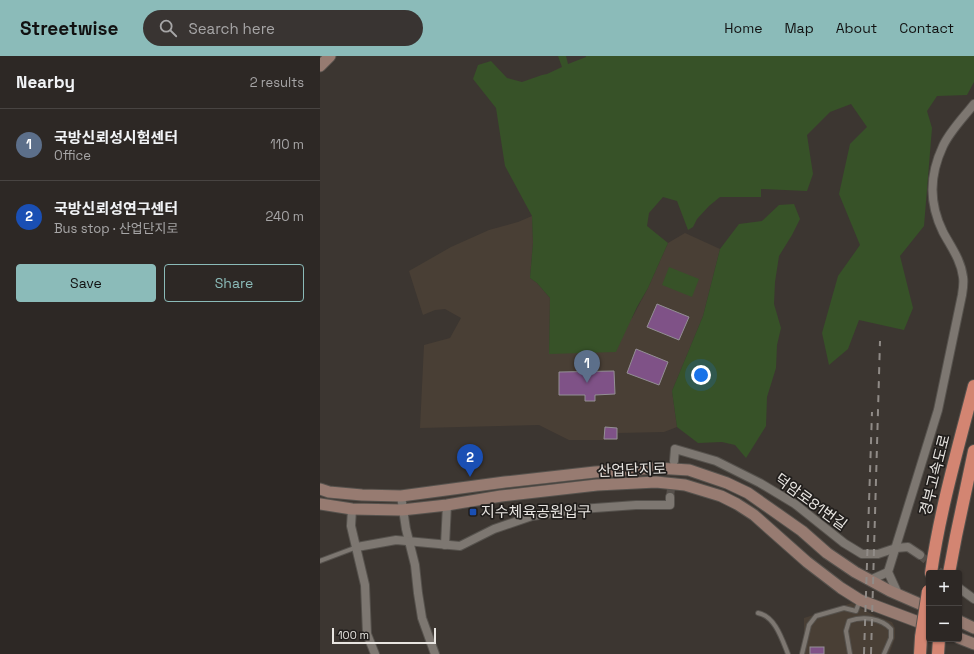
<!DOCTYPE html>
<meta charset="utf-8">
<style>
body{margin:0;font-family:"Space Grotesk","Noto Sans KR",sans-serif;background:#393432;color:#f1f3f6}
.controls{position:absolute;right:12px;bottom:12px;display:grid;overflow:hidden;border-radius:4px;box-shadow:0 1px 3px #0004}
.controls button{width:36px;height:36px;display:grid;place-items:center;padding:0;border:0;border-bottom:1px solid #484442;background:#2d2825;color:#f1f3f6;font:20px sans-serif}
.scale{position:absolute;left:12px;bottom:10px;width:104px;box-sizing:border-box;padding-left:4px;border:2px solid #e8e5e1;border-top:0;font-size:11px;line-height:14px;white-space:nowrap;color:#e8e5e1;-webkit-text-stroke:3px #211e1c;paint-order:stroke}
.you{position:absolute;left:381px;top:319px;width:14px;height:14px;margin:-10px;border:3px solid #fff;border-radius:50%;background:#1a73e8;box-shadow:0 0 0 6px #1a73e833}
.badge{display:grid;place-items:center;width:26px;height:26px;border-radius:50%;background:#8bbbb9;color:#fff;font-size:13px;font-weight:700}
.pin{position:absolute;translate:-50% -33px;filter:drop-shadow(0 1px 2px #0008)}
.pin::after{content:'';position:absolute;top:21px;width:14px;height:12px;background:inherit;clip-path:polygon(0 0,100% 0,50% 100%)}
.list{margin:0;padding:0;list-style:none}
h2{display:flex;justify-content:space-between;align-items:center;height:52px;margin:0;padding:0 16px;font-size:17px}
h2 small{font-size:13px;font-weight:400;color:#a7a6a7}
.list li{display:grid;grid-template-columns:26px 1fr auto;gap:12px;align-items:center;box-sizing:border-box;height:72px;padding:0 16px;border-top:1px solid #484442}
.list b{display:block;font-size:15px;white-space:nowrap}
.list p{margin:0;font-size:13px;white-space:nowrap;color:#a7a6a7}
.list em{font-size:13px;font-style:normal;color:#a7a6a7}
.actions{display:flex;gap:8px;padding:12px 16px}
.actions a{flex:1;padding:9px 0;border:1px solid #8bbbb9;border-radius:4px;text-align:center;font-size:14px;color:#8bbbb9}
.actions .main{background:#8bbbb9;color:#111}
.icon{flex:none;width:22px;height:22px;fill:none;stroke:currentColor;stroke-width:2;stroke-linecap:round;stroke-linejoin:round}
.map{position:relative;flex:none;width:654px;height:598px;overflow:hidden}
header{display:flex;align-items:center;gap:24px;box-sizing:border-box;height:56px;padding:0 20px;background:#8bbbb9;color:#111}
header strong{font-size:19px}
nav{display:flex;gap:22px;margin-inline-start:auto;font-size:14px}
.search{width:280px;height:36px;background:#393432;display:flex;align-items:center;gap:10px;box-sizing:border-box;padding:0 14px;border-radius:22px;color:#a7a6a7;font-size:15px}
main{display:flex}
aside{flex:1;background:#2d2825}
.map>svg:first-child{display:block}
.built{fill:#493f35}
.green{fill:#375228}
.building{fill:#7f5287;stroke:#948f95}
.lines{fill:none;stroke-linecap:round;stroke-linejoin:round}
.minor-tunnel{stroke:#56504b;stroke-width:8;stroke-dasharray:8 4;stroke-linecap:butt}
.service-casing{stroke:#56524d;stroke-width:6}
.minor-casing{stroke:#56524d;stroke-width:10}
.secondary-casing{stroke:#56524d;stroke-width:13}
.motorway-casing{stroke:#56524d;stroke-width:14}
.service{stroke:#7d7771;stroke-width:4}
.minor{stroke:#7d7771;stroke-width:8}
.secondary{stroke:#977b71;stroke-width:11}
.motorway{stroke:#d38572;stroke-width:12}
.rail{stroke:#908b87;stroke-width:2;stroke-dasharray:7 7;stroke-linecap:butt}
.motorway-bridge-casing{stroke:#56524d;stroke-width:14;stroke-linecap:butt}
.motorway-bridge{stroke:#d38572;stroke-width:12}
.transit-dot{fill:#1a4fb4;stroke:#211e1c;stroke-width:1.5}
.labels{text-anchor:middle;stroke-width:3.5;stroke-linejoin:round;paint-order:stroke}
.street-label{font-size:15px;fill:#e8e5e1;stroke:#211e1c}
.poi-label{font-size:15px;fill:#e8e5e1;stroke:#211e1c;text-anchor:start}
</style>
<header>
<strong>Streetwise</strong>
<div class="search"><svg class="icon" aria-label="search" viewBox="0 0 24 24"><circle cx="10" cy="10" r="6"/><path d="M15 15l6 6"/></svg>Search here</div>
<nav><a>Home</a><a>Map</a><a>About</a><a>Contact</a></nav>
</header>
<main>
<aside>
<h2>Nearby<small>2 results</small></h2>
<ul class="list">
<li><span class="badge" style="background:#5c6f8a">1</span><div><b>국방신뢰성시험센터</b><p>Office</p></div><em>110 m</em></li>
<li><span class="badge" style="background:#1a4fb4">2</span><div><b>국방신뢰성연구센터</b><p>Bus stop · 산업단지로</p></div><em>240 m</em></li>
</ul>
<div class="actions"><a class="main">Save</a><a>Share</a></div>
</aside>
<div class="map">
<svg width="654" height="598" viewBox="0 0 654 598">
<rect width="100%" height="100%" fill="#3c3631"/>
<g class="built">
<polygon points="212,160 213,187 210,222 217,227 230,242 229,298 312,262 328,232 348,187 365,177 400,193 383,260 352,335 357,371 344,376 298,377 298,384 249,384 219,369 100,372 104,289 130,282 141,262 125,253 115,254 103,259 89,215 131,191 169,174 198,166"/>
<polygon points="532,547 555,560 572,566 575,572 575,582 569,598 484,598 484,562"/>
</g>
<g class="green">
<polygon points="238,0 246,0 248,8 266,1 266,0 654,0 654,26 647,39 617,40 607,55 612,72 604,170 580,200 593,252 584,274 539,264 528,293 509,309 502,277 518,220 540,189 519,138 530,88 547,71 531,48 510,56 487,79 493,118 487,135 441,133 441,141 400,141 389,150 377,163 373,171 368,174 357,145 343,141 329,157 327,170 348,187 328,232 317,251 296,296 229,298 230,242 217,227 210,222 213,187 212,160 185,110 176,52 153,23 158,9 171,5 187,22 202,26 222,19 227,18 242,11"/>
<polygon points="474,148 480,163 472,179 459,200 455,226 454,248 461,272 457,289 456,312 447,341 446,370 426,402 415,389 402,386 378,387 357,371 352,335 383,260 400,193 419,168 442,165 459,149"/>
<polygon points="349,211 379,223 372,241 342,229"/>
</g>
<g class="building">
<polygon points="337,248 369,261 359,284 327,271"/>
<polygon points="316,293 348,306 339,329 307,317"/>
<polygon points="294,315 295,338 275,339 275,345 265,345 265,339 239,339 239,316"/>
<polygon points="285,371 297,372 297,383 284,383"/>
<rect x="490" y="591" width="14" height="7"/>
</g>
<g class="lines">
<g class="minor-tunnel">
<polyline points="350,441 354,408"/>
<polyline points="600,499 621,517"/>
</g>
<g class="service-casing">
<g id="service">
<polyline points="0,505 37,491"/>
<path d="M438,557C455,560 462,583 468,598"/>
<polyline points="482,598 489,569 496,560 524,552 536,555 540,544"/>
<path d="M530,598L526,575L529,565C543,560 561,562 571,573V582L564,598"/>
</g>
</g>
<g class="minor-casing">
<g id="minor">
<polyline points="354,405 355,393 396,405 440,427 475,448 524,487 542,498 558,498 576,492 588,491 600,499"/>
<polyline points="81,440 86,473 95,509 98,537 102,562 115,598"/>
<polyline points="32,453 31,470 45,529 47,578 55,598"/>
<polyline points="125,489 127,449"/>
<polyline points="37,491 76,484 140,490 174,473 212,460 261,453 316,449 350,449 350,441"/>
<polyline points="550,524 568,516"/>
<polyline points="639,532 654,543"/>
<path d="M578,538L568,516L618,354L642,239C643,233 644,227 643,221C641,204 631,191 623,176C609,147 609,120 623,90C630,75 643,62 654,48"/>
</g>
</g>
<g class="secondary-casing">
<g id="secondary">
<polyline points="0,10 10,0"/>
<polyline points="0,433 9,436 42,439 81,440 185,426 275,416 336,412 369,414 407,427 428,437 482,475 507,497 535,516 570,535 609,552"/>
<polyline points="0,448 32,453 82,454 127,449 181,440 277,429 336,426 365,429 401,440 417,448 434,459 487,506 521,532 540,544 609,570"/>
<polyline points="639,565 654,572"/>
<polyline points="639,582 654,588"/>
</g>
</g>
<g class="motorway-casing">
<g id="motorway">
<path d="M611,517C620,454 638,392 654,330"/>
<polyline points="629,517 636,480 654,395"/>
<polyline points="600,598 601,581"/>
<polyline points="618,598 619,583"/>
</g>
</g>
<use href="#service" class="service"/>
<use href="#minor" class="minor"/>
<use href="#secondary" class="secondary"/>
<use href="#motorway" class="motorway"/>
<g class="rail">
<polyline points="544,598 552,356"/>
<polyline points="551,598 560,285"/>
</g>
<g class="motorway-bridge-casing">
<polyline id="motorway-bridge" points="601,581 608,535"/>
</g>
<use href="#motorway-bridge" class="motorway-bridge"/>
</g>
<rect class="transit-dot" x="149" y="452" width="8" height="8" rx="2"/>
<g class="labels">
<g class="street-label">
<text transform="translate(312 414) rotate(-2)" y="5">산업단지로</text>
<text transform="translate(615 419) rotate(-76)" y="5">경부고속도로</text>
<text transform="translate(491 446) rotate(36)" y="5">덕암로81번길</text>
</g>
<g class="poi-label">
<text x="161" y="461">지수체육공원입구</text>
</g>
</g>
</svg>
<div class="controls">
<button>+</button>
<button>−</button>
</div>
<div class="scale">100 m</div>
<div class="you"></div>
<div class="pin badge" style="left:267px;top:327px;background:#5c6f8a">1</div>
<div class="pin badge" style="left:150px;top:421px;background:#1a4fb4">2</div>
</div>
</main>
